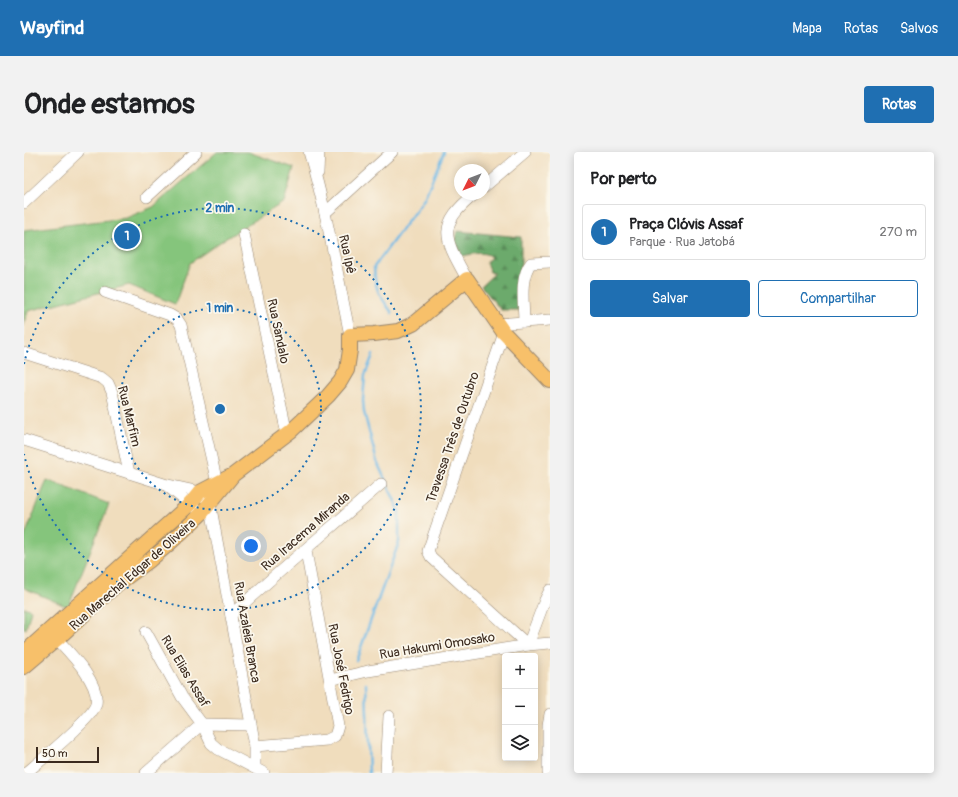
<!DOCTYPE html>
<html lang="pt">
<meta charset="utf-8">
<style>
body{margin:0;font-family:Pangolin,sans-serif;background:#f2f2f2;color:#202124}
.controls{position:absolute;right:12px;bottom:12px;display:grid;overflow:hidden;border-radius:4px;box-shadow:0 2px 10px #0003}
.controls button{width:36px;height:36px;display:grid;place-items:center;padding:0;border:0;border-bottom:1px solid #e0e0e0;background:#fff;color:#202124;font:20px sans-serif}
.compass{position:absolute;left:430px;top:12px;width:36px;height:36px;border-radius:50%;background:#fff;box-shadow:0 2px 10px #0003;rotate:228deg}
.scale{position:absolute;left:12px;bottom:10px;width:63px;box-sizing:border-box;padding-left:4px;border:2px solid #3b2a1e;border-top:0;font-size:11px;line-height:14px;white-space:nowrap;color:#3b2a1e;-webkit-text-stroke:3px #fbf7ec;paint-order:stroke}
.you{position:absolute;left:227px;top:394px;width:14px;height:14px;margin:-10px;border:3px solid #fff;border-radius:50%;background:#1a73e8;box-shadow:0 0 0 6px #1a73e833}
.badge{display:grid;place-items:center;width:26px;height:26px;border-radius:50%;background:#1f6fb2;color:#fff;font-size:13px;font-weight:700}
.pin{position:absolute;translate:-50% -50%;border:2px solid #fff;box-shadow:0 1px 4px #0006}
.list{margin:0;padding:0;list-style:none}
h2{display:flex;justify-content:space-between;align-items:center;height:52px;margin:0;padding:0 16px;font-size:17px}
h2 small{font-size:13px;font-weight:400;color:#757577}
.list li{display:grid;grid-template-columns:26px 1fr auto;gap:12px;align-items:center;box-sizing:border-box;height:56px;margin:0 8px 8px;padding:0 8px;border:1px solid #e0e0e0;border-radius:4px}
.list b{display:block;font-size:15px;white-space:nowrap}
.list p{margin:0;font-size:13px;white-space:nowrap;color:#757577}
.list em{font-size:13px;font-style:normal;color:#757577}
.actions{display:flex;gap:8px;padding:12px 16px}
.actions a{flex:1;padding:9px 0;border:1px solid #1f6fb2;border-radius:4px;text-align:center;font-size:14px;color:#1f6fb2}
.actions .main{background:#1f6fb2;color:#fff}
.icon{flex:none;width:22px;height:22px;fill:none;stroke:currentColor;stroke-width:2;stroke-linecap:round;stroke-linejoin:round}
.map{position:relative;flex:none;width:526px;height:621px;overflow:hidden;border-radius:4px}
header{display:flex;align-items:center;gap:24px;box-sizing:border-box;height:56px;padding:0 20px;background:#1f6fb2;color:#fff}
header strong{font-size:19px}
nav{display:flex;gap:22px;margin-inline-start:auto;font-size:14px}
.intro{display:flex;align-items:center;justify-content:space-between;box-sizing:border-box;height:96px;padding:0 24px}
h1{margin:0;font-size:28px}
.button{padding:10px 18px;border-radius:4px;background:#1f6fb2;color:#fff;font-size:14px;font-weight:700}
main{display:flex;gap:24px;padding:0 24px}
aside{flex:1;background:#fff;border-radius:4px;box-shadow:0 2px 10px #0003}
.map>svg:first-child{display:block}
.forest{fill:url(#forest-firs);stroke:#546a45}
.green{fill:#85c57c;stroke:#60784d}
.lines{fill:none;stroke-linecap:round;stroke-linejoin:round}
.stream{stroke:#6cb8e5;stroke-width:2.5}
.minor-casing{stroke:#96846e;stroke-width:12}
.major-casing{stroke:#96846e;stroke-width:16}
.minor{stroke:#fff;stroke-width:11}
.major{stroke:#f7c06b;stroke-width:14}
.ring{fill:none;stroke:#1f6fb2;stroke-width:2;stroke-dasharray:2 4}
.labels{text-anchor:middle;stroke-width:3.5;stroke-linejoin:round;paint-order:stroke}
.street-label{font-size:13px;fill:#3b2a1e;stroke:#fbf7ec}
.centre{fill:#1f6fb2;stroke:#fbf7ec;stroke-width:2}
.ring-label{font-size:12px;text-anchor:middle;font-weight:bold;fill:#1f6fb2;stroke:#fbf7ec;stroke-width:3.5;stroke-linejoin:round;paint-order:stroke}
</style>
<header>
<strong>Wayfind</strong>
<nav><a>Mapa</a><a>Rotas</a><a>Salvos</a></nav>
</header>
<div class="intro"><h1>Onde estamos</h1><a class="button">Rotas</a></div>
<main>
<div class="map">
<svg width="526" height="621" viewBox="0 0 526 621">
<defs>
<pattern id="forest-firs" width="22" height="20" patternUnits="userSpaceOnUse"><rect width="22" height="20" fill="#6caa6c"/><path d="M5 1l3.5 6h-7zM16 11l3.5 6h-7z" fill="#5a8b58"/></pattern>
</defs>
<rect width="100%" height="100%" fill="#fbf7ec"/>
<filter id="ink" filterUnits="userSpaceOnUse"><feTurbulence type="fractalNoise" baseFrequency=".025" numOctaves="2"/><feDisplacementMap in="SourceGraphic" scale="8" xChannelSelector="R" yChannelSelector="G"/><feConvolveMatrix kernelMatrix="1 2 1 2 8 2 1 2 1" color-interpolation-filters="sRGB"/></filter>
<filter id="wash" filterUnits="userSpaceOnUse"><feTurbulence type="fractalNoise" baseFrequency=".012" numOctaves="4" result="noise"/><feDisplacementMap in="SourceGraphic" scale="16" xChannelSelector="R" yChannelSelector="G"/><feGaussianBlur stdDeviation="0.9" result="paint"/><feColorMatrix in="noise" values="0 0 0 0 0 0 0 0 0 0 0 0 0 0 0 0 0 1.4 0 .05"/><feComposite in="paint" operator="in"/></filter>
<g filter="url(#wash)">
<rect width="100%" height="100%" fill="#f0ddbd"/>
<path class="forest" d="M433,79L497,85V158H477L457,134L471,121L466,120L462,111L467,105C459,98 447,103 437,104L430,91Z"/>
<g class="green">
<polygon points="193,0 224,0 270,16 260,50 196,90 166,111 151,152 105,133 4,159 0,174 0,78 102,66 129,55"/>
<polygon points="23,328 85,352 44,455 0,436 0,386"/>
<polygon points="0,455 7,458 2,477 0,476"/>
</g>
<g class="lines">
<g class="stream">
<path d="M368,161C355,142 351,139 350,115L400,47L420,0"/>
<polyline points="332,509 375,390 375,358 353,310 340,260 339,248 341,223 349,203"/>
<polyline points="342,532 345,621"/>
</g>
</g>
</g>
<g filter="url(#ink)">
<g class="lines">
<g class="minor-casing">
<g id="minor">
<path d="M285,0C303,60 313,121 326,183"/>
<polyline points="294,20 295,0"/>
<polyline points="460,35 501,0"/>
<polyline points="123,45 172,0"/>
<polyline points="0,51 54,0"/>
<polyline points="301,61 368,0"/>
<polyline points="220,82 263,282"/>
<path d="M443,127C421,87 411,74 451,42"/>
<polyline points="81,140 146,163 153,167 157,173 193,331 197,337"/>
<path d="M500,170C500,152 495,126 507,111L526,110"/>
<polyline points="473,172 526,168"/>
<polyline points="480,181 404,399 407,405 504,493 521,448 526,438"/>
<polyline points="0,201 78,226 84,231 88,240 105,321"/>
<polyline points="0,288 140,332 176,340 186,351 231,594 231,616"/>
<polyline points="143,334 172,357"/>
<path d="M207,463C256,418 307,376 357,332"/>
<polyline points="122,480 158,545 178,572 187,591 194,597 240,621"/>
<polyline points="306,528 344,519 504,493 526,491"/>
<polyline points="231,594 303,588 311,584 314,574 282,399"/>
<path d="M2,621C15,610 69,566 72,552C76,531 46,501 33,487"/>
<polyline points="122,621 178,572 227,573"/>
<polyline points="362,621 365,564"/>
<polyline points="524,621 524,573 526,562"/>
</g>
</g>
<g class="major-casing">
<g id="major">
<polyline points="0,501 166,352 176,340 205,325"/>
<polyline points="0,515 33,487 92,433 126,408 145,392 177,362 209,323 267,279 304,244 316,230 323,218 326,198 326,183 350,182 374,179 389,172 443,127 480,181 526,229"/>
</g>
</g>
<use href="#minor" class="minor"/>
<use href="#major" class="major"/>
</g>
</g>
<g class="ring">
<circle cx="196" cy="257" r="101"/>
<path d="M0 212A201 201 0 1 1 0 302"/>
</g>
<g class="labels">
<g class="street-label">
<text transform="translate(324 102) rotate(78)" y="5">Rua Ipê</text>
<text transform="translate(255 179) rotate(78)" y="5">Rua Sandalo</text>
<text transform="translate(106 264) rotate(76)" y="5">Rua Marfim</text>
<text transform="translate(428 285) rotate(-71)" y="5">Travessa Três de Outubro</text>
<text transform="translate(281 379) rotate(-41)" y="5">Rua Iracema Miranda</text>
<text transform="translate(108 422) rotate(-41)" y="5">Rua Marechal Edgar de Oliveira</text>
<text transform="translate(224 480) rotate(80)" y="5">Rua Azaleia Branca</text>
<text transform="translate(413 493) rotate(-9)" y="5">Rua Hakumi Omosako</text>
<text transform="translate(318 517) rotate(79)" y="5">Rua José Fedrigo</text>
<text transform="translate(162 519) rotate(59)" y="5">Rua Elias Assaf</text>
</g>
</g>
<circle cx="196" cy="257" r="6" class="centre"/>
<g class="ring-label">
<text x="196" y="60">2 min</text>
<text x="196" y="160">1 min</text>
</g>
</svg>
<div class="controls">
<button>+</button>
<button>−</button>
<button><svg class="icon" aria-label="layers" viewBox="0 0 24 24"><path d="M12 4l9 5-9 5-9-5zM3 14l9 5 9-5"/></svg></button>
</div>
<svg class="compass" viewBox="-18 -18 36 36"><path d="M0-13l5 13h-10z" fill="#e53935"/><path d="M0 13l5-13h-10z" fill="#757577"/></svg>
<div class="scale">50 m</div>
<div class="you"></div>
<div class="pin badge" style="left:103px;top:84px">1</div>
</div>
<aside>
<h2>Por perto<small></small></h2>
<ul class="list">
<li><span class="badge">1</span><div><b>Praça Clóvis Assaf</b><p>Parque · Rua Jatobá</p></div><em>270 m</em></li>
</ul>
<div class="actions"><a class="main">Salvar</a><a>Compartilhar</a></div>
</aside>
</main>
